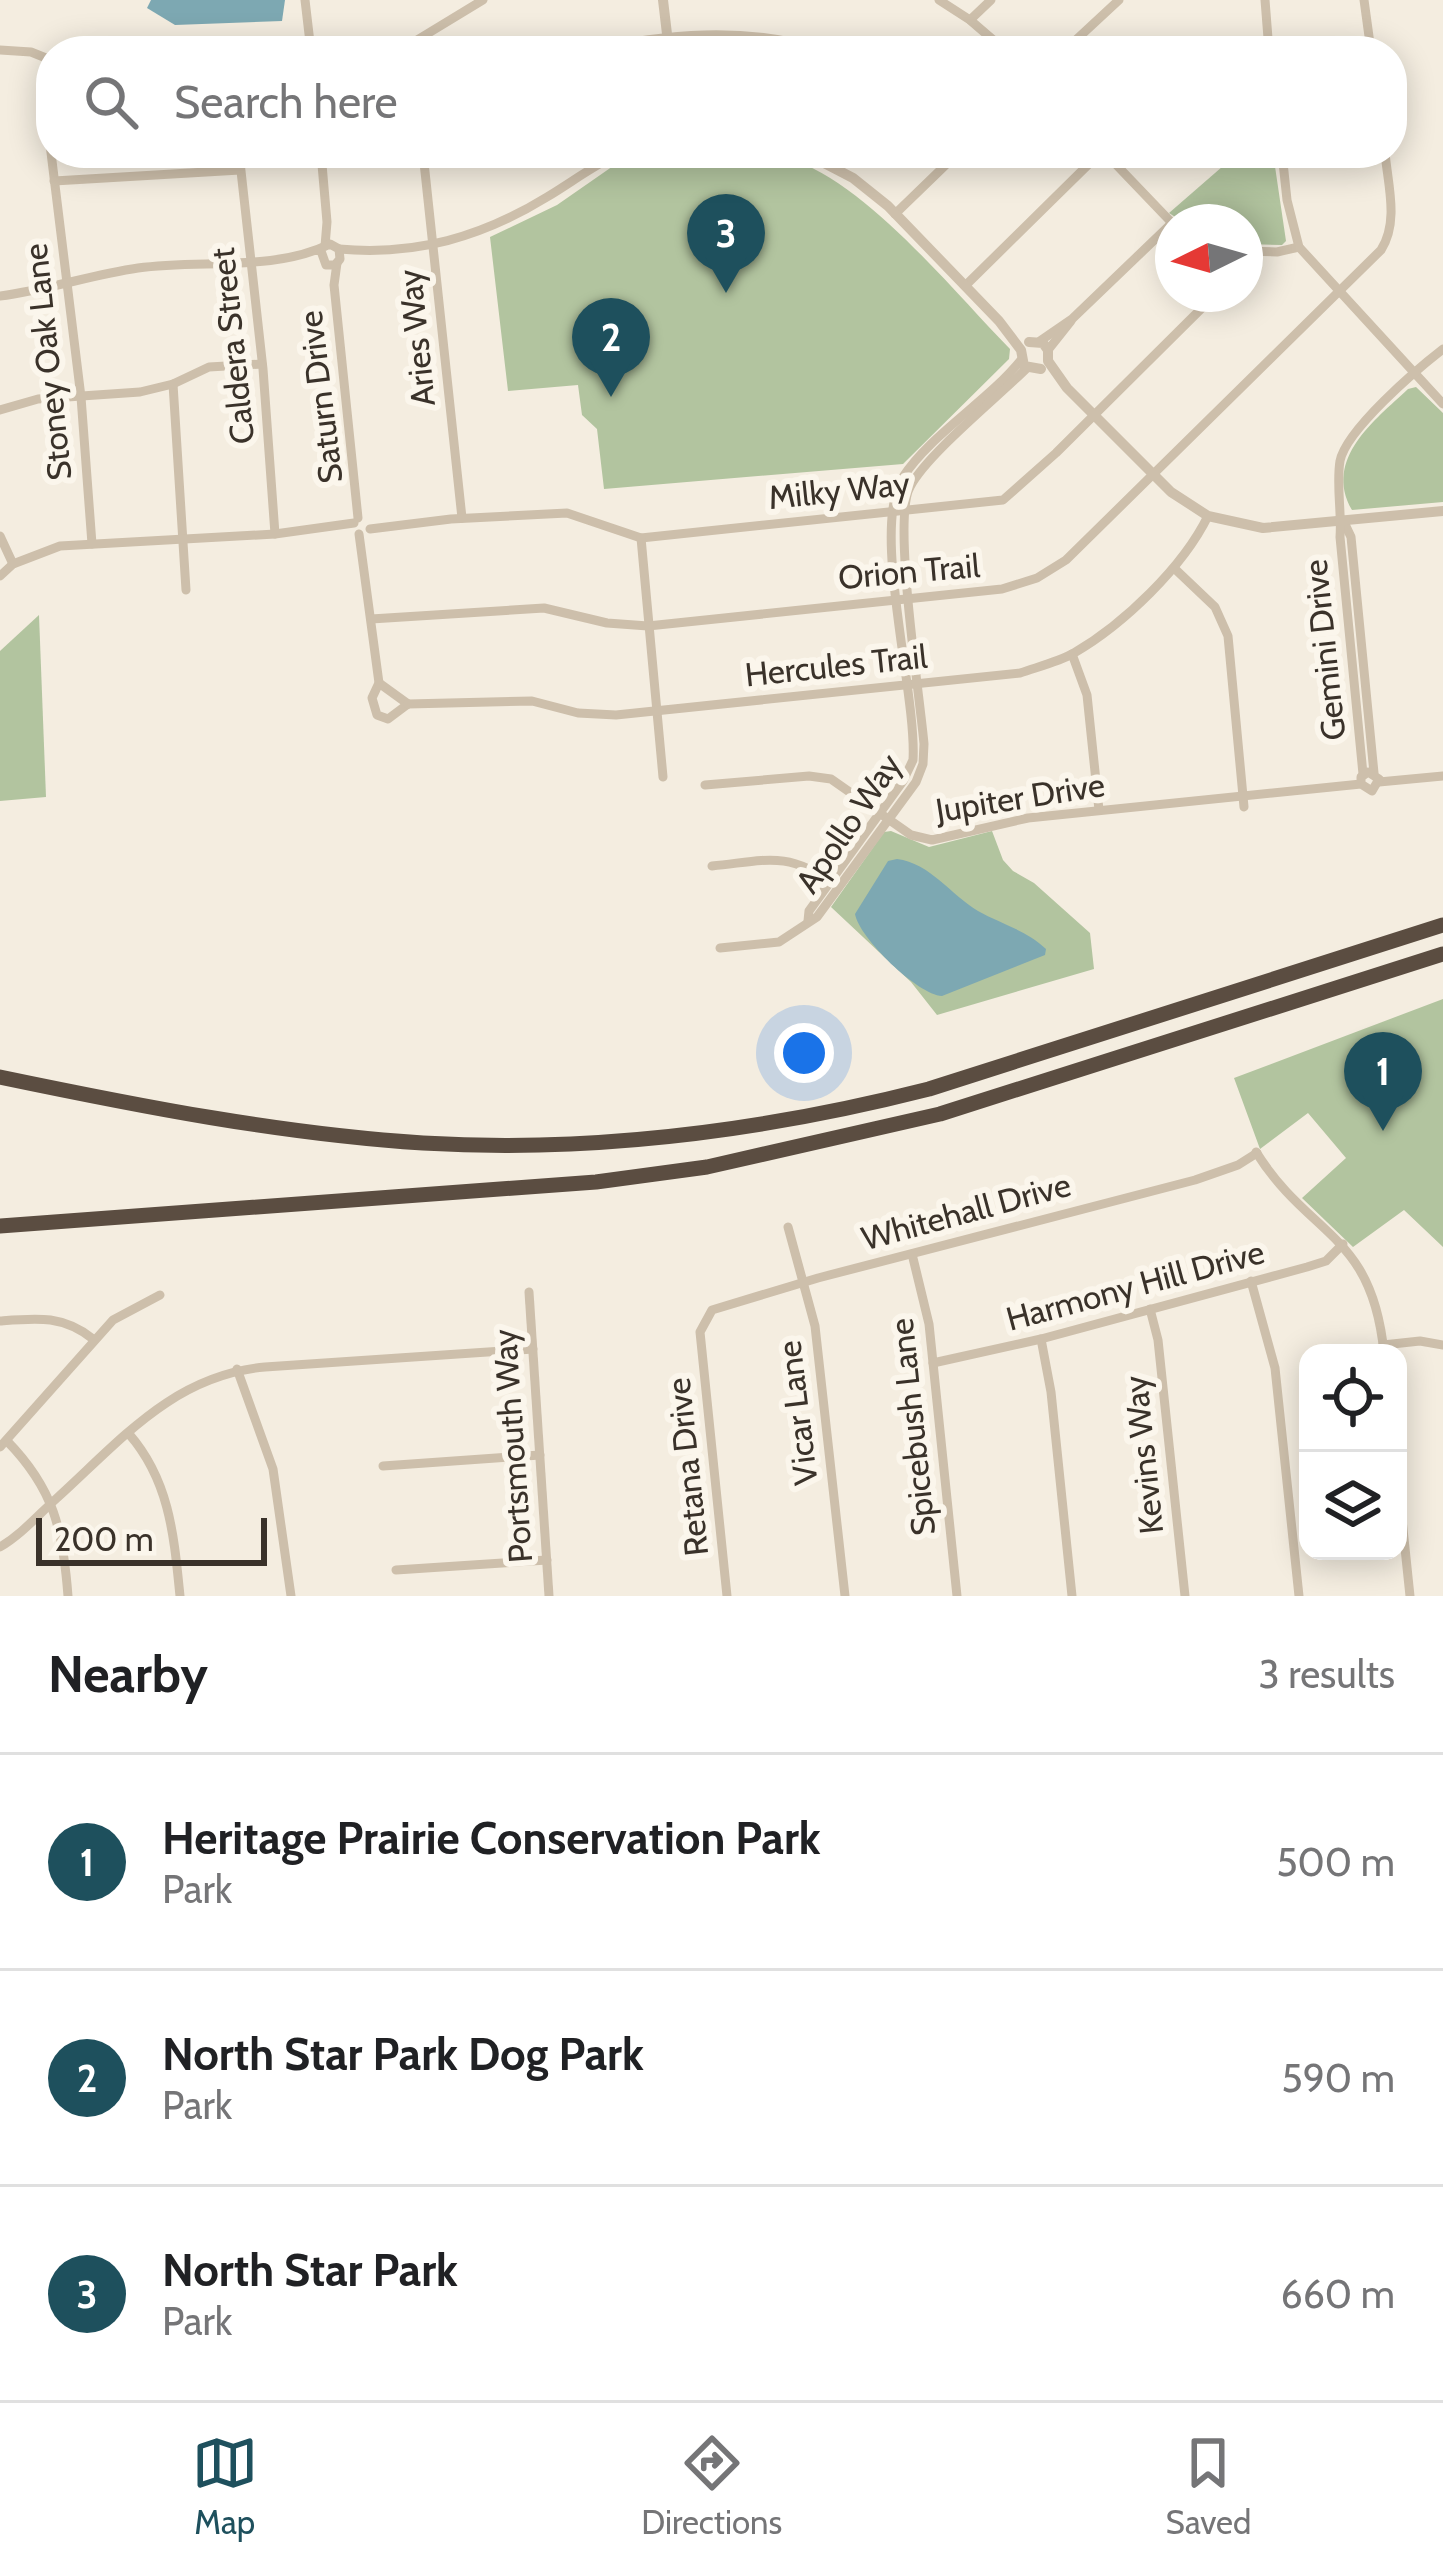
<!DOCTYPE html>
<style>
body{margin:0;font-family:Cabin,sans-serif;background:#f6f6f6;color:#202124}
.controls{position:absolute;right:36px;bottom:36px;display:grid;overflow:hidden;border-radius:24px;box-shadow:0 6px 30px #0003}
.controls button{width:108px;height:108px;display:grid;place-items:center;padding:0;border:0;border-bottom:3px solid #e0e0e0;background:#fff;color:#202124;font:60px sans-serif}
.compass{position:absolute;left:1155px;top:204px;width:108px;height:108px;border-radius:50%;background:#fff;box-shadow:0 6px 30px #0003;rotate:265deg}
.scale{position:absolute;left:36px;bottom:30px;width:231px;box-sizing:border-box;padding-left:12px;border:6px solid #3a322a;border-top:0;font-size:33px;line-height:42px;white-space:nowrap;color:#3a322a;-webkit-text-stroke:9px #fbf6ec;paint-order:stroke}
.you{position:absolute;left:804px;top:1053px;width:42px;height:42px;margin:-30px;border:9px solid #fff;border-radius:50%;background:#1a73e8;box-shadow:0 0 0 18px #1a73e833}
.badge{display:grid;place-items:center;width:78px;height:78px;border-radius:50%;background:#1e505d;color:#fff;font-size:39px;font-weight:700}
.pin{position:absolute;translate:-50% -99px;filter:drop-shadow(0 3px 6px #0008)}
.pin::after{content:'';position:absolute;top:63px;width:42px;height:36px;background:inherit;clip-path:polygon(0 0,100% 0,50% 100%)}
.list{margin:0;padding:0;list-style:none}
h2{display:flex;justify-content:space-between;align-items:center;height:156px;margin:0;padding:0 48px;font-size:51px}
h2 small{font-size:39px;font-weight:400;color:#757577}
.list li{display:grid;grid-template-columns:78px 1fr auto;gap:36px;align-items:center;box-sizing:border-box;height:216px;padding:0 48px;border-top:3px solid #e0e0e0}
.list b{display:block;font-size:45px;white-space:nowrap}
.list p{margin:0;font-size:39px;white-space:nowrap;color:#757577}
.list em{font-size:39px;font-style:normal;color:#757577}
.icon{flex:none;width:66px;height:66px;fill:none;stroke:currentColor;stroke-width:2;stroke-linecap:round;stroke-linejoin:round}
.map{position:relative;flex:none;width:1443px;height:1596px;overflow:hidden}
.search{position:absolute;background:#fff;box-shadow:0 6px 30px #0003;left:36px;right:36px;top:36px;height:132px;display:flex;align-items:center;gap:30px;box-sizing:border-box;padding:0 42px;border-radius:48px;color:#757577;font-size:45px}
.sheet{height:804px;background:#fff}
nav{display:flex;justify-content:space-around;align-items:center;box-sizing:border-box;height:168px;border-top:3px solid #e0e0e0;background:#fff;font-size:33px;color:#757577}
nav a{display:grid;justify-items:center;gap:6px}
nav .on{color:#1e505d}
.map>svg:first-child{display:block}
.green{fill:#b2c49f}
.water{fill:#7da8b2}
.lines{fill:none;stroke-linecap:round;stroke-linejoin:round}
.minor{stroke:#cdbfab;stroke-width:9}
.tertiary{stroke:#cdbfab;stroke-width:10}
.motorway{stroke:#5b4d41;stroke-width:15}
.labels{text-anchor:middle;stroke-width:12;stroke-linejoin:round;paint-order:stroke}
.street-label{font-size:33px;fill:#3a322a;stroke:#fbf6ec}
</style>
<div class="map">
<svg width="1443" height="1596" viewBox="0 0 1443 1596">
<rect width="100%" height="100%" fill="#f4ede0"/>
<g class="green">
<path d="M696,153C725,153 759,149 788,158C866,182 952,290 1010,349L1009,359L903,464L604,489L597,429L582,415L578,385L508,391L490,237L557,205L616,164L646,155Z"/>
<polygon points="1238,153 1273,153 1286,241 1282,245 1245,244 1245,222 1183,222 1169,213"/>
<path d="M1416,387L1443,413V502L1352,510C1323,459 1375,420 1408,389Z"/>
<polygon points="39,615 46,797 0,801 0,651"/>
<polygon points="891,831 929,847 992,831 1003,860 1013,871 1034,883 1090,933 1094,969 937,1015 911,982 831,907 884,832"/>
<polygon points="1443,999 1443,1247 1404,1210 1353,1247 1302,1198 1346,1158 1308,1113 1260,1149 1234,1078"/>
</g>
<g class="water">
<polygon points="151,0 285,0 282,21 175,25 147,8"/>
<path d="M897,859C930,863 951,895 978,911C1001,924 1026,930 1046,949L1045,955L942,996C918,995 859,938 855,914L888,861Z"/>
</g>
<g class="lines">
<g class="minor">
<polyline points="305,0 311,51"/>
<polyline points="939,0 970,20 1006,51"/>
<polyline points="1265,0 1269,51"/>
<polyline points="1364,0 1371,51"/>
<polyline points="970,20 991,0"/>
<polyline points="0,50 31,52 51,60"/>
<polyline points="399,51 483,0"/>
<path d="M583,51C664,34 745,25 824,51"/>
<polyline points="1064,51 1119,0"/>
<polyline points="51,103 47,120 81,397 92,544"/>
<polyline points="239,153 263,369 275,534"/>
<polyline points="321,153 327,222 325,246"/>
<polyline points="423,153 462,518"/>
<polyline points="1105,153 1172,223"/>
<polyline points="1282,153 1287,200 1299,247 1443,404"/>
<polyline points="54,181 240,170"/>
<polyline points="895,214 958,153"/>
<path d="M339,249C416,256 482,237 547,197C572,182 594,165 620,153"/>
<polyline points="1245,251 1277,252 1299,247"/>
<polyline points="337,263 334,285 358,518"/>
<polyline points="966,285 1100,153"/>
<path d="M0,296C47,290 91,275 138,268C201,259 273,272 330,244L339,249L340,259L335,265H326L321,251"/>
<polyline points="1040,341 1072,319 1172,223"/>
<polyline points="1048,350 1071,321"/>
<polyline points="173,384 186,590"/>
<polyline points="0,410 38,399 140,392 173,384 209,367 262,364"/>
<polyline points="1343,520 1351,537 1374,773"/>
<polyline points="370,529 451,519 567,513 641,538 1003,500 1056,453 1216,294"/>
<polyline points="359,534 379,683 372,698 377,715 388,719 408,704"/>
<polyline points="0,536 13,564"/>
<polyline points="641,538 663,777"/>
<polyline points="1174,568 1215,607 1228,636 1244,807"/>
<polyline points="0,576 13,564 60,546 275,534 354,523"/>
<path d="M371,619L544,608L607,623L648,626L1002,589L1037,578L1066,560L1381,250C1399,222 1388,185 1385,153"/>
<polyline points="1072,654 1087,695 1099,810"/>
<polyline points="379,683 408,704"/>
<path d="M408,704L532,701L578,713L616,715L1020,673C1037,667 1058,662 1074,653C1124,624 1183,567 1208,516"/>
<path d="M1363,774L1340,537C1342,513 1336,485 1340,461C1346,430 1417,369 1443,349"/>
<polyline points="1379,782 1443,776"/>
<polyline points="705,785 809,776 831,779 911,835 932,840 1028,818 1361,784 1372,791 1379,779 1368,772 1361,777 1361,784"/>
<path d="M712,866C764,861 787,850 832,883"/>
<path d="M808,921L809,911L903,781L913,760C917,693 870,527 903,477C930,435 988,401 1021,360"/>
<path d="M720,948L779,942L817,917L916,782L923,764L924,744C920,696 892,519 910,487C926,455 999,396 1027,368"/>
<path d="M1256,1152C1310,1238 1372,1232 1384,1353"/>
<polyline points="788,1227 815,1326 845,1596"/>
<polyline points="912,1254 929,1324 957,1596"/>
<polyline points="1251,1281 1275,1368 1299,1596"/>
<polyline points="529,1292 549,1596"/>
<polyline points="1150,1309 1158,1340 1185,1596"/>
<path d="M0,1321C37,1318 63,1315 93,1339"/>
<polyline points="1041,1339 1051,1392 1072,1596"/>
<polyline points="1383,1345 1420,1341 1443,1345"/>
<polyline points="933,1363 1041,1339 1307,1267 1326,1261 1343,1244"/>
<polyline points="237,1369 273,1469 291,1596"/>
<path d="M129,1434C170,1481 174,1537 180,1596"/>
<path d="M7,1441C54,1489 63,1530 68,1596"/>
<polyline points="0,1447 113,1320 160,1295"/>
<polyline points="383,1466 540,1455"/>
<polyline points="1398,1481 1410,1596"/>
<path d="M0,1547C22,1534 38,1515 57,1498C121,1440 174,1375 265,1367L533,1349"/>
<polyline points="396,1570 547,1560"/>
<polyline points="727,1596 700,1332 712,1310 818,1278 1195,1180 1238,1165 1257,1153"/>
</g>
<g class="tertiary">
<polyline points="663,0 669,51"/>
<polyline points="676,153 686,153"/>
<polyline points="805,153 853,178 888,206 999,321 1021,350 1024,366 1041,369"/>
<polyline points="1029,342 1043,343 1048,350 1048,361 1067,388 1171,492 1208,516 1263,528 1443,511"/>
</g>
<g class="motorway">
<path d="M0,1077C139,1106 281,1134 423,1143C593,1153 764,1131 929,1089L1443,925"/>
<polyline points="0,1226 596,1182 707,1167 940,1114 1443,954"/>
</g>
</g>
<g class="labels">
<g class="street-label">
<text transform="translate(416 338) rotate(-96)" y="12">Aries Way</text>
<text transform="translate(232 346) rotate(-96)" y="12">Caldera Street</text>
<text transform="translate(47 362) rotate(-96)" y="12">Stoney Oak Lane</text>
<text transform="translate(320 397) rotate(-97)" y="12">Saturn Drive</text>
<text transform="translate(839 490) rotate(-6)" y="12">Milky Way</text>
<text transform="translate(909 571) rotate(-5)" y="12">Orion Trail</text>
<text transform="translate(1324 650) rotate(-96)" y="12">Gemini Drive</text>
<text transform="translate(836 665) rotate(-6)" y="12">Hercules Trail</text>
<text transform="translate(1020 797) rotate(-9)" y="12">Jupiter Drive</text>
<text transform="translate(848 823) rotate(-56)" y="12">Apollo Way</text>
<text transform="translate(966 1211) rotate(-15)" y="12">Whitehall Drive</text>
<text transform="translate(1135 1285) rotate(-15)" y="12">Harmony Hill Drive</text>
<text transform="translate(797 1413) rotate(-97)" y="12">Vicar Lane</text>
<text transform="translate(912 1427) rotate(-96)" y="12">Spicebush Lane</text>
<text transform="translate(512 1446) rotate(-94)" y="12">Portsmouth Way</text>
<text transform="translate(1143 1455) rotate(-96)" y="12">Kevins Way</text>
<text transform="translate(687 1467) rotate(-96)" y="12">Retana Drive</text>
</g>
</g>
</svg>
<div class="controls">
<button><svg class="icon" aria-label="locate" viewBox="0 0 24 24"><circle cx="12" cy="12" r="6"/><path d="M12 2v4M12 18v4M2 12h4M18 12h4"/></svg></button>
<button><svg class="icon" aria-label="layers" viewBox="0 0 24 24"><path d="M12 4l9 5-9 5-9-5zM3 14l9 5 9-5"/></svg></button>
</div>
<svg class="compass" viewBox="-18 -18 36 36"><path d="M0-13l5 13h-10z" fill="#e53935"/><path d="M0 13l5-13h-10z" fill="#757577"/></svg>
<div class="scale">200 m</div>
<div class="you"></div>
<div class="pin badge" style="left:1383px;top:1131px">1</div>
<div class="pin badge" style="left:611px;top:397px">2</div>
<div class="pin badge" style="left:726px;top:293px">3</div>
<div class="search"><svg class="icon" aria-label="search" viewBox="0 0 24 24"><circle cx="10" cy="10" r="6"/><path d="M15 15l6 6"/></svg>Search here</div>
</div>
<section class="sheet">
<h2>Nearby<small>3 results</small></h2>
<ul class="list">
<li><span class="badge">1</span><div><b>Heritage Prairie Conservation Park</b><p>Park</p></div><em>500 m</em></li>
<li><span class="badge">2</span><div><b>North Star Park Dog Park</b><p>Park</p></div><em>590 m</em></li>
<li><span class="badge">3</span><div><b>North Star Park</b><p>Park</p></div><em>660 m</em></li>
</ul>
</section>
<nav>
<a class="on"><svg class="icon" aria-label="map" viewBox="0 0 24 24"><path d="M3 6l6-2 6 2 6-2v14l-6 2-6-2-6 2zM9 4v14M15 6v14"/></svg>Map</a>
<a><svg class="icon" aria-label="directions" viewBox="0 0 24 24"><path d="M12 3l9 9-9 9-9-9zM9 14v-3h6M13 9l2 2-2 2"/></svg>Directions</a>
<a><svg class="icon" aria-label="saved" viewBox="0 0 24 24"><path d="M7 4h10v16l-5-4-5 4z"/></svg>Saved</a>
</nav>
